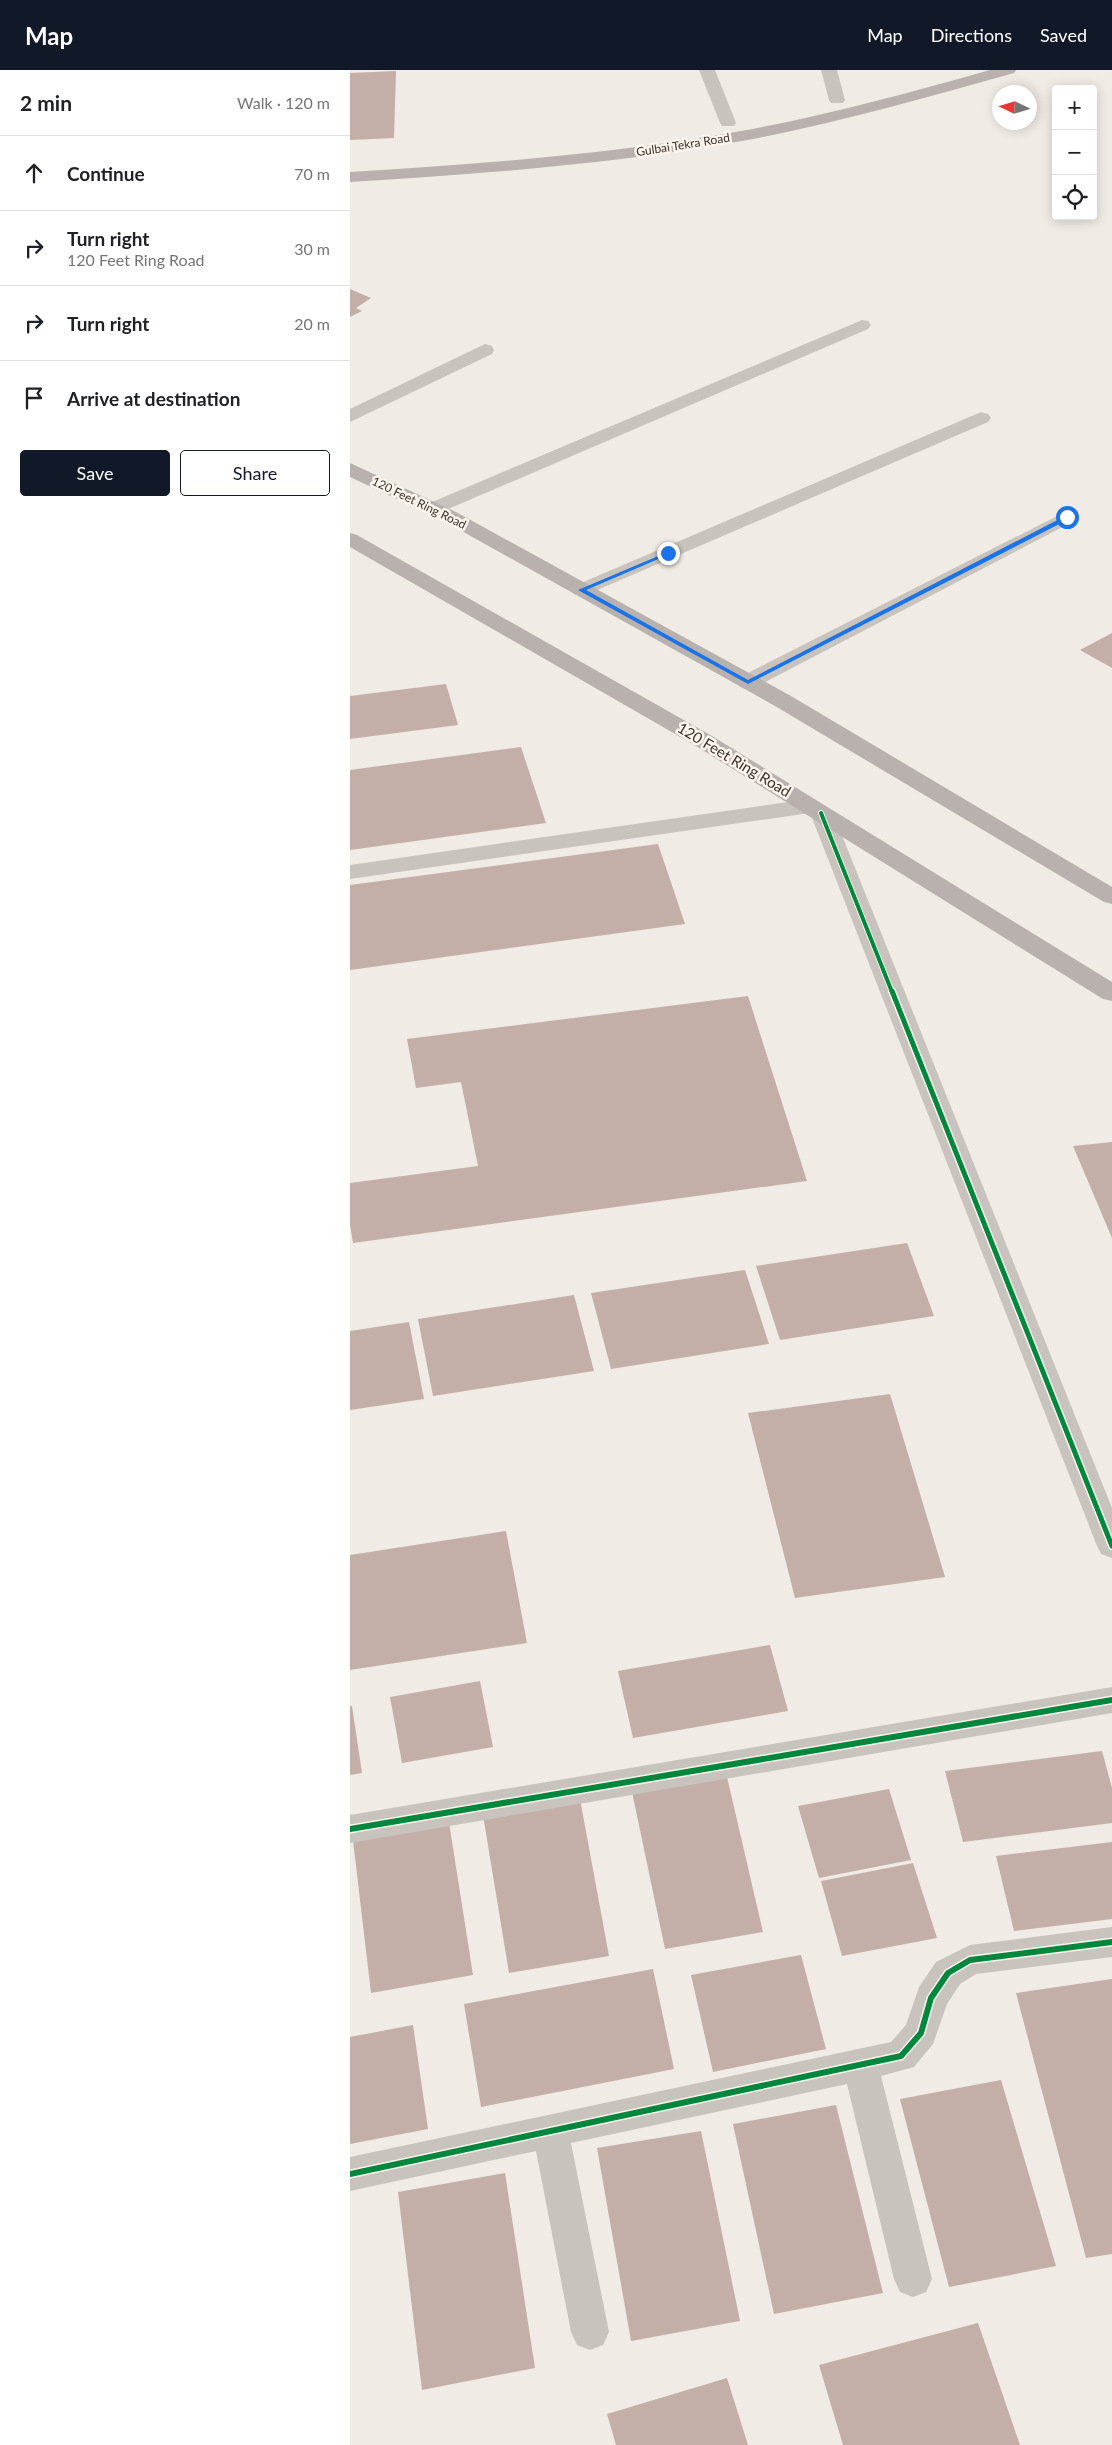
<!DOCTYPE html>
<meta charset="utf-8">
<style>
body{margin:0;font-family:Lato,sans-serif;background:#f6f6f6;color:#202124}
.controls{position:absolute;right:15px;top:15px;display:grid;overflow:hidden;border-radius:5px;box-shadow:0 2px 12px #0003}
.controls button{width:45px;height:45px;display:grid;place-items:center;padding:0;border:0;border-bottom:1px solid #e0e0e0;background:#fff;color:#202124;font:25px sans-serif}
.compass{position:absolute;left:642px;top:15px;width:45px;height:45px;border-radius:50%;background:#fff;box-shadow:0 2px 12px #0003;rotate:274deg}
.stop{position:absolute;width:15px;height:15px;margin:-11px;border:4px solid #1a73e8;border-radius:50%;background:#fff}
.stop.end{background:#1a73e8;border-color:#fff;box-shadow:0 1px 5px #0008}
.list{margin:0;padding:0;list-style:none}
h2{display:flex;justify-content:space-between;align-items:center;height:65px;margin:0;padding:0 20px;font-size:21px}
h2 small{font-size:16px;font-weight:400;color:#757577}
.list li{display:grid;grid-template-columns:32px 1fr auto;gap:15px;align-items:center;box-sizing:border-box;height:75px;padding:0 20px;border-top:1px solid #e0e0e0}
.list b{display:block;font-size:19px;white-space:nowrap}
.list p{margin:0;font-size:16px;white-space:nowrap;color:#757577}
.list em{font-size:16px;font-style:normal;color:#757577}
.actions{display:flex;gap:10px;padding:15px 20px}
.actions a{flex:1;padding:11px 0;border:1px solid #111827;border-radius:5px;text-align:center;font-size:18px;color:#111827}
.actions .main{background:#111827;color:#fff}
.icon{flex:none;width:28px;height:28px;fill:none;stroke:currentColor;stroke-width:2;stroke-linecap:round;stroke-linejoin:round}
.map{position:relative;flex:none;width:762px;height:2375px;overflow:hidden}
header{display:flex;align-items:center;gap:30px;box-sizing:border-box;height:70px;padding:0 25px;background:#111827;color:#fff}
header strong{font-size:24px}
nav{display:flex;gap:28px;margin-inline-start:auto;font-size:18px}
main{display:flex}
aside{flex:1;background:#fff}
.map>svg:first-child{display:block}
.building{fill:#c3afa7}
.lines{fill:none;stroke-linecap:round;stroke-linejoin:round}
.minor{fill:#c9c3be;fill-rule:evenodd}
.major{fill:#b8b1ad;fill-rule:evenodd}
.cycleway-far2-casing{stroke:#fbf5ee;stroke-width:6}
.cycleway-far1-casing{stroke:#fbf5ee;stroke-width:8}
.cycleway-casing{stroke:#fbf5ee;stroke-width:9}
.cycleway-far2{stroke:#00873e;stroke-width:4}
.cycleway-far1{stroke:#00873e;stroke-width:5}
.cycleway{stroke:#00873e;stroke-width:6}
.route{fill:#1a73e8}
.labels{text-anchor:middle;stroke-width:5;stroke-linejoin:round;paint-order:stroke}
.far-street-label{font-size:12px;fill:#3b302b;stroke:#fbf5ee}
.street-label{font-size:15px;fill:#3b302b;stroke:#fbf5ee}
</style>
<header>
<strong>Map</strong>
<nav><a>Map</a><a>Directions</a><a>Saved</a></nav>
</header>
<main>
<aside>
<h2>2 min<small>Walk · 120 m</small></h2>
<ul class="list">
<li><svg class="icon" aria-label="ahead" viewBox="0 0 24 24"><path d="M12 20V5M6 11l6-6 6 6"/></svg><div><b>Continue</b></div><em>70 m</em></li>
<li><svg class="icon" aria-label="right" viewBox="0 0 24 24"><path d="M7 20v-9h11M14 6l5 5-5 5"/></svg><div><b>Turn right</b><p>120 Feet Ring Road</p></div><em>30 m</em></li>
<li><svg class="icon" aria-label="right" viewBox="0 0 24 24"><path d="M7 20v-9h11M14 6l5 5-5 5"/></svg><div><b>Turn right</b></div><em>20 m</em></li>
<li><svg class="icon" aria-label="arrive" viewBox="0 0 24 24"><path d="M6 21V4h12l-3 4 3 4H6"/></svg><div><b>Arrive at destination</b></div></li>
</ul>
<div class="actions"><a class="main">Save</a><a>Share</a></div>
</aside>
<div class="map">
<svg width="762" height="2375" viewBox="0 0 762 2375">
<rect width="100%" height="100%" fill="#f0ebe5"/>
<g class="building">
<polygon points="46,1 44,68 0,70 0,3"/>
<polygon points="0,219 21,228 6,238 12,241 0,247"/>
<polygon points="762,563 762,598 730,580"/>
<polygon points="96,614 108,655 0,669 0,626"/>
<polygon points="171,677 196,753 0,780 0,700"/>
<polygon points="308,774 335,854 0,900 0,815"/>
<polygon points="398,926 457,1111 3,1173 0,1155 0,1113 128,1096 111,1012 66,1018 57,969"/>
<polygon points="762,1072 762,1168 723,1076"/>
<polygon points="557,1173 584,1246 430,1270 406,1196"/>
<polygon points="395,1200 419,1274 261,1299 241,1223"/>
<polygon points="224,1225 244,1301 83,1326 68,1249"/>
<polygon points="59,1252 74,1329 0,1340 0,1261"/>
<polygon points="540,1324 595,1507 445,1528 398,1343"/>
<polygon points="156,1461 177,1573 0,1600 0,1485"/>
<polygon points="420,1575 438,1641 283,1668 268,1601"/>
<polygon points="130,1611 143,1677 52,1693 40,1627"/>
<polygon points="0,1636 2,1636 12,1703 0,1705"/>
<polygon points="752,1681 762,1718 762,1753 613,1772 595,1701"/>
<polygon points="377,1707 413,1862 315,1879 282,1722"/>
<polygon points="539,1719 561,1790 469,1808 448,1736"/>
<polygon points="230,1729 259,1886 159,1903 133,1745"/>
<polygon points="98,1746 123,1905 21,1923 2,1762"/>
<polygon points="762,1772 762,1849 664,1861 646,1786"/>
<polygon points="563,1793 587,1868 492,1886 471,1811"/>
<polygon points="451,1885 476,1979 363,2002 341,1905"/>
<polygon points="303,1899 324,1999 131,2037 114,1934"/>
<polygon points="762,1909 762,2184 736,2188 666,1923"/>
<polygon points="63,1955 78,2059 0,2074 0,1967"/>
<polygon points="651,2010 706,2196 599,2217 550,2029"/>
<polygon points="486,2035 533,2223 424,2244 383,2054"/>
<polygon points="351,2061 390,2251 281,2271 247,2078"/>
<polygon points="155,2103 185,2298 72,2320 48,2122"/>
<polygon points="628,2253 670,2375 493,2375 469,2295"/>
<polygon points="377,2308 398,2375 266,2375 257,2344"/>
</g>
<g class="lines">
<g class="minor">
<polygon points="349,0 365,0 386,53 384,56 372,56 370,53"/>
<polygon points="471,0 487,0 495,30 493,33 481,33 479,30"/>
<polygon points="512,250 518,251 521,255 518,259 89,443 82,445 75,443 72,439 75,435"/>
<polygon points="135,274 142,276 144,280 142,284 0,352 0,339"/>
<polygon points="631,342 638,344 641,348 638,352 238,524 231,526 224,524 221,520 224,516"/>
<polygon points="717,441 724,443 727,447 724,451 406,617 398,619 390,617 387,612 390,607"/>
<polygon points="459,729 467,731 470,736 479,738 483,743 762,1438 762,1488 751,1484 747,1476 460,743 0,809 0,795"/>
<polygon points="762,1617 762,1643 0,1773 0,1745"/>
<polygon points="762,1857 762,1887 626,1904 610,1914 597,1934 583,1974 564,1997 531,2006 582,2209 576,2222 563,2227 550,2222 544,2209 497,2014 221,2073 259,2262 253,2275 240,2280 227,2275 221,2262 186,2081 0,2121 0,2087 541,1972 556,1955 569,1917 586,1892 620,1875"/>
</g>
<g class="major">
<path d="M640,0H666L664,3C574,28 484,54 392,71C262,94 131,104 0,112V102C131,94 262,84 391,61C475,46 558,23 640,0Z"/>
<polygon points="0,393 106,442 441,626 762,817 762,834 754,832 425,636 92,450 0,407"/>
<polygon points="0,463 7,465 362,666 762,912 762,931 753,929 346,676 0,477"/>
</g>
<g class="cycleway-far2-casing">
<polyline id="cycleway-far2" points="471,743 542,922"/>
</g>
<g class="cycleway-far1-casing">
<polyline id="cycleway-far1" points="542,921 762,1476"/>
</g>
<g class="cycleway-casing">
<g id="cycleway">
<polyline points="0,1759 762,1630"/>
<polyline points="0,2104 551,1986 571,1963 581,1928 598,1903 620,1890 762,1872"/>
</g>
</g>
<use href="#cycleway-far2" class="cycleway-far2"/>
<use href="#cycleway-far1" class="cycleway-far1"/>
<use href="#cycleway" class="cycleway"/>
</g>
<polygon class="route" points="717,445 719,449 398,614 228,520 320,481 320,484 236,520 398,610"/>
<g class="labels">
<g class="far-street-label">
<text transform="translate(333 75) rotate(-9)" y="4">Gulbai Tekra Road</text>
<text transform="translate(69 433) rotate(26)" y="4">120 Feet Ring Road</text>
</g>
<g class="street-label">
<text transform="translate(384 690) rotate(31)" y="5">120 Feet Ring Road</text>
</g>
</g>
</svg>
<div class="controls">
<button>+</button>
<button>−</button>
<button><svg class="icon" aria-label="locate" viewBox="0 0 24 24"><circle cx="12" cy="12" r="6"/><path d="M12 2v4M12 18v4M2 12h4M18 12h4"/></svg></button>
</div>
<svg class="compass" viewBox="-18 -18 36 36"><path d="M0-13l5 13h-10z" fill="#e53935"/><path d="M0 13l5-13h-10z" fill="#757577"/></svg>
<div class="stop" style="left:717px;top:447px"></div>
<div class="stop end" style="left:318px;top:483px"></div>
</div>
</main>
